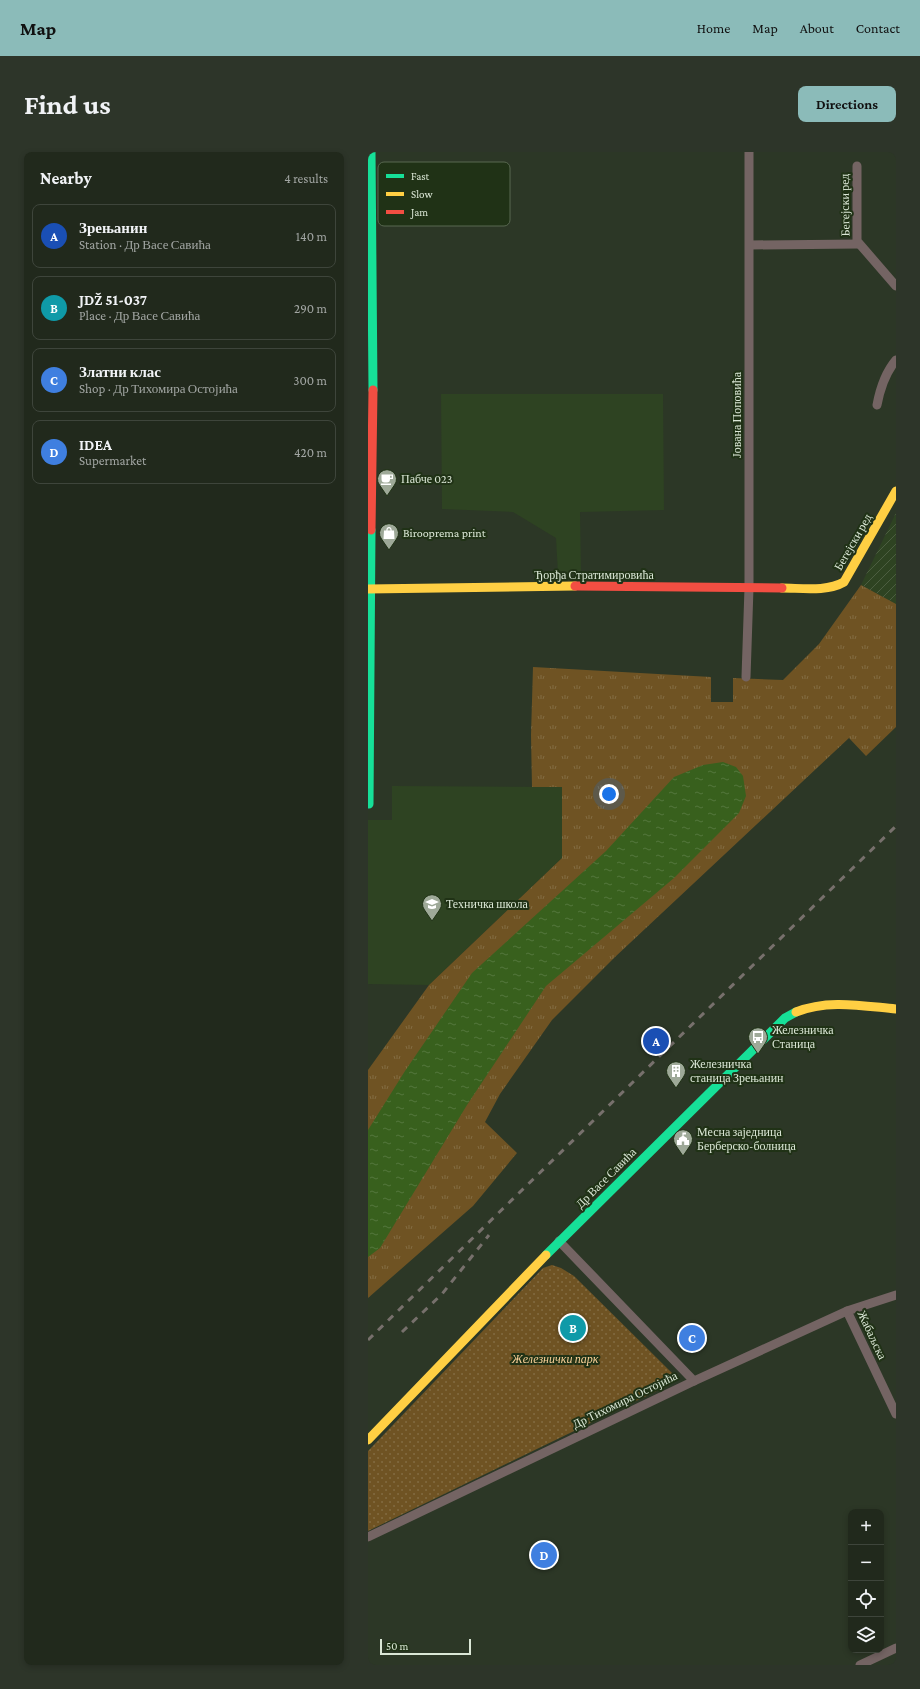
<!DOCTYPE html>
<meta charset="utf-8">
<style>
body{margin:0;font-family:"Crimson Pro",serif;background:#2d3529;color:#f1f3f6}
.controls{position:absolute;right:12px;bottom:12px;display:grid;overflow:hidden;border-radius:8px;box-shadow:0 2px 6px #0003}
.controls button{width:36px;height:36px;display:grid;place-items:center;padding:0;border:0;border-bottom:1px solid #3e453b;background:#21291c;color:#f1f3f6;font:20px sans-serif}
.scale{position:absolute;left:12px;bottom:10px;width:91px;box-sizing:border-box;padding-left:4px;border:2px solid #dbe7d6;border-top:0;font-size:11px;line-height:14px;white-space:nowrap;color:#dbe7d6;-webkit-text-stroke:3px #203216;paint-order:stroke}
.you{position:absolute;left:241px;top:642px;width:14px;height:14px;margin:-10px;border:3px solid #fff;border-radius:50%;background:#1a73e8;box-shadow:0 0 0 6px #1a73e833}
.badge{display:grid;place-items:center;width:26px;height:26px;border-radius:50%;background:#8bbbb9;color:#fff;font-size:13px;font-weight:700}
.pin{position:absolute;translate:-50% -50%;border:2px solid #fff;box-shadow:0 1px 4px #0006}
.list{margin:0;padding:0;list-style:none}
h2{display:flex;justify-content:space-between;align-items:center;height:52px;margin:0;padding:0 16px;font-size:17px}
h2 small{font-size:13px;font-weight:400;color:#a2a6a3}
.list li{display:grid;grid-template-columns:26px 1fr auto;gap:12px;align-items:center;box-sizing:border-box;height:64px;margin:0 8px 8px;padding:0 8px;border:1px solid #3e453b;border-radius:8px}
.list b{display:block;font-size:15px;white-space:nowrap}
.list p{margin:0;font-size:13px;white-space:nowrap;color:#a2a6a3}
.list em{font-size:13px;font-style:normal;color:#a2a6a3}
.icon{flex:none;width:22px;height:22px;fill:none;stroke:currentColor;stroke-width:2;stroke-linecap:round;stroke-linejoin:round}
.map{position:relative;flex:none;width:528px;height:1513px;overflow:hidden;border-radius:8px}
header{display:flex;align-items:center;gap:24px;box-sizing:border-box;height:56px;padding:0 20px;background:#8bbbb9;color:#111}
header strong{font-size:19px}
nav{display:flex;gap:22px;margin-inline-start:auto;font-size:14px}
.intro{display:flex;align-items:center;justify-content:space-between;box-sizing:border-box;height:96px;padding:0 24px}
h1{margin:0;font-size:28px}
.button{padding:10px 18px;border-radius:8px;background:#8bbbb9;color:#111;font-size:14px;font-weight:700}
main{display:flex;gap:24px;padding:0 24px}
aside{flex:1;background:#21291c;border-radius:8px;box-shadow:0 2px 6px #0003}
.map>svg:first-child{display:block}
.built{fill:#2e4322}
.industrial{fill:url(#industrial-furrows)}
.grass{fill:url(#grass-tufts)}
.park{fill:url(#park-dots)}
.water{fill:url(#water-ripples)}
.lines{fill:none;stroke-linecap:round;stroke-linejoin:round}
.street{stroke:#746463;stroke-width:9}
.fast{stroke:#16e098;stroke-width:9}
.slow{stroke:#ffcf43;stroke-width:9}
.jam{stroke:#f24e42;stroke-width:9}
.rail{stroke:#77706c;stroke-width:3;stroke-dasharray:7 7;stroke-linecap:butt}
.labels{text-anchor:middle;stroke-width:4;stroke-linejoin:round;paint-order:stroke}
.street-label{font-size:12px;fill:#dbe7d6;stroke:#203216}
.poi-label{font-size:12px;fill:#dbe7d6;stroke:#203216;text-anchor:start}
.park-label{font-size:12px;font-style:italic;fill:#f9d098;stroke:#203216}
.key{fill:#203216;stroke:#586850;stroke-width:1}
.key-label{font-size:11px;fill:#dbe7d6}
</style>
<header>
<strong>Map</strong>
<nav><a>Home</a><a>Map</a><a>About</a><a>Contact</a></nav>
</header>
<div class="intro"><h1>Find us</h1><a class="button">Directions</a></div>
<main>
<aside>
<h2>Nearby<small>4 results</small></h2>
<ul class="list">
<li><span class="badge" style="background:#1a4fb4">A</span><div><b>Зрењанин</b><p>Station · Др Васе Савића</p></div><em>140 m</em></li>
<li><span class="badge" style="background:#0f9aa8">B</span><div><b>JDŽ 51-037</b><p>Place · Др Васе Савића</p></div><em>290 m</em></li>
<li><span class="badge" style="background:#3f7fe0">C</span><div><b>Златни клас</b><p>Shop · Др Тихомира Остојића</p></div><em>300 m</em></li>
<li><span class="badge" style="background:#3f7fe0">D</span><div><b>IDEA</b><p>Supermarket</p></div><em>420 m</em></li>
</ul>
</aside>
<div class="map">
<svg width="528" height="1513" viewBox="0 0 528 1513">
<defs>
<pattern id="industrial-furrows" width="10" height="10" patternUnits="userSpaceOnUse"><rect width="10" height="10" fill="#2e4322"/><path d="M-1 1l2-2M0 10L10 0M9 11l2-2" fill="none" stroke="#4c5e41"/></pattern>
<pattern id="grass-tufts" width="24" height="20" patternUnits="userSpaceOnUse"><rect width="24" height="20" fill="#6f5323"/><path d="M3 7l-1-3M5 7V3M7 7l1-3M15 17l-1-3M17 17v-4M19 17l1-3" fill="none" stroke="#836c42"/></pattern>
<pattern id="park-dots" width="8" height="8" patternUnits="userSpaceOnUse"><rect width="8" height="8" fill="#6f5323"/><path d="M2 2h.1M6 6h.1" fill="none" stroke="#836c42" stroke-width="1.8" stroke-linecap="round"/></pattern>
<pattern id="water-ripples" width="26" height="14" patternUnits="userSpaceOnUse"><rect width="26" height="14" fill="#38601d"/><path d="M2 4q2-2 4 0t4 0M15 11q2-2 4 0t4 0" fill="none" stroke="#54773d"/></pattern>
</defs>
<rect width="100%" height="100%" fill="#2c3726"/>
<g class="built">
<polygon points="73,242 295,242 296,358 212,360 213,421 190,422 188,386 145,360 74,357"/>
<polygon points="24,634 194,635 194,706 61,833 0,832 0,668 24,668"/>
</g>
<polygon class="industrial" points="528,361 528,452 493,433"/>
<polygon class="grass" points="493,433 528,452 528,575 498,604 481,586 247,805 184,868 132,942 117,970 149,1001 105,1054 0,1146 0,918 61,833 194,706 194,635 164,635 163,583 165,515 343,525 343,550 365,550 365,526 415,528 451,492"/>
<polygon class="park" points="184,1113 193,1116 206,1124 304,1221 304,1229 301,1233 0,1379 0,1299 175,1116"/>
<polygon class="water" points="355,610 368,615 375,624 378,644 371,661 306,726 178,834 99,953 12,1096 0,1105 0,978 37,919 104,821 238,699 306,625 335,613"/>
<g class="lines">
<g class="street">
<polyline points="489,14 489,89 528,134"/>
<polyline points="382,93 491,92"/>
<path d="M509,253C512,237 517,221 528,208"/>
<polyline points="378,525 381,436 381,0"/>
<polyline points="191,1089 326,1229"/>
<polyline points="479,1159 528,1262"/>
<polyline points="0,1385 326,1229 479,1159 528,1143"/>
<polyline points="492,1513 528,1496"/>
</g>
<g class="fast">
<polyline points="3,0 5,238"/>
<polyline points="1,652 3,378"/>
<polyline points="178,1103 417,866 428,860"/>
</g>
<g class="slow">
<path d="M414,436C433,436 459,440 476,430L528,339"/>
<polyline points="0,437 207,434"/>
<path d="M428,860C460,847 495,854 528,857"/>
<polyline points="0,1288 178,1103"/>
</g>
<g class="jam">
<polyline points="3,378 5,238"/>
<polyline points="207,434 414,436"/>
</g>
<g class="rail">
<polyline points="34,1180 74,1142 121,1083"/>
<polyline points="0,1188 528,674"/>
</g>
</g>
<defs>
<g id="cafe-pin" transform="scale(1)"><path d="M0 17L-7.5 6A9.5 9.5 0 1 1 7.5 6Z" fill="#9ea998" stroke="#203216"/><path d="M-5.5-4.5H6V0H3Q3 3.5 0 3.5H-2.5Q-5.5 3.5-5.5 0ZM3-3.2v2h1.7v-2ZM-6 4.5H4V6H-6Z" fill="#fff"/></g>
<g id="shop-pin" transform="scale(1)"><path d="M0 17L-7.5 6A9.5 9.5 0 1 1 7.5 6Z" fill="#9ea998" stroke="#203216"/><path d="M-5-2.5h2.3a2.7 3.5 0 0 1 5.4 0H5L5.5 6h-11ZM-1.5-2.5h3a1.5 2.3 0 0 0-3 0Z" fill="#fff"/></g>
<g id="school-pin" transform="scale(1)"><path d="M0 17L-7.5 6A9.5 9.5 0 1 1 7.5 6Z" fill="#9ea998" stroke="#203216"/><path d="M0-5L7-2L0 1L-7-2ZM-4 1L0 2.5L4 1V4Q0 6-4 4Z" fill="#fff"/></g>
<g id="bus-pin" transform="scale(1)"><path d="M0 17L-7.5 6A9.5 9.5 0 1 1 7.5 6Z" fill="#9ea998" stroke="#203216"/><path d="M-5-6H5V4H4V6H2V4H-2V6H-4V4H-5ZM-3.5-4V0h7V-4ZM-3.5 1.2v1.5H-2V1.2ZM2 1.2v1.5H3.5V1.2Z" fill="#fff"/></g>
<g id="building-pin" transform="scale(1)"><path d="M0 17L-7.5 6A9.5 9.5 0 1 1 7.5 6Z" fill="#9ea998" stroke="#203216"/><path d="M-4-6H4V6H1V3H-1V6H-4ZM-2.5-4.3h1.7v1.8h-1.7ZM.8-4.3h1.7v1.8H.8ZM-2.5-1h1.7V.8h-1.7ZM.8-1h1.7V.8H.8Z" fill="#fff"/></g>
<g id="civic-pin" transform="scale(1)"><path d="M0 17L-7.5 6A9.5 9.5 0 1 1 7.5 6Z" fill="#9ea998" stroke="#203216"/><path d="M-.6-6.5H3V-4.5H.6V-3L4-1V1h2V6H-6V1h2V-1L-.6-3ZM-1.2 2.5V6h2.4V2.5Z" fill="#fff"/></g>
</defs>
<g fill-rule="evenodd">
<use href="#cafe-pin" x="19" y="327"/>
<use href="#shop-pin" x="21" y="381"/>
<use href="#school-pin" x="64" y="752"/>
<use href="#bus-pin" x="390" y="885"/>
<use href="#building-pin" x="308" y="919"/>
<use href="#civic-pin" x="315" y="987"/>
</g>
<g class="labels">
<g class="street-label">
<text transform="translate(477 53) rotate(-91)" y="4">Бегејски ред</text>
<text transform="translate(369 263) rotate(-90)" y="4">Јована Поповића</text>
<text transform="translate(485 390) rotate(-60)" y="4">Бегејски ред</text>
<text x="226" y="427">Ђорђа Стратимировића</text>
<text transform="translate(238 1026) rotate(-45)" y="4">Др Васе Савића</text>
<text transform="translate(504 1183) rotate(65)" y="4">Жабаљска</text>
<text transform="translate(257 1248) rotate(-26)" y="4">Др Тихомира Остојића</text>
</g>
<g class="poi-label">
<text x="33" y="331">Пабче 023</text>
<text x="35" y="385">Birooprema print</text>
<text x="78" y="756">Техничка школа</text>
<text x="404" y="882">Железничка<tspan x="404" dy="14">Станица</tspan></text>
<text x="322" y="916">Железничка<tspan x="322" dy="14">станица Зрењанин</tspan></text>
<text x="329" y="984">Месна заједница<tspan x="329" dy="14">Берберско-болница</tspan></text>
</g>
<g class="park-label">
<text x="187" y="1211">Железнички парк</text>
</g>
</g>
<rect x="10" y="10" width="132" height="64" rx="6" class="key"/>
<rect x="18" y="22" width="18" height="4" fill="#16e098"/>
<rect x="18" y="40" width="18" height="4" fill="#ffcf43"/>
<rect x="18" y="58" width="18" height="4" fill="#f24e42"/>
<g class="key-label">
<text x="43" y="28">Fast</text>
<text x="43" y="46">Slow</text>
<text x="43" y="64">Jam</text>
</g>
</svg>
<div class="controls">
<button>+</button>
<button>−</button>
<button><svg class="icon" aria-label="locate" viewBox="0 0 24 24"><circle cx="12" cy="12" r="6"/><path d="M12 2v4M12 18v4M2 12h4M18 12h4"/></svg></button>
<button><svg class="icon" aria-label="layers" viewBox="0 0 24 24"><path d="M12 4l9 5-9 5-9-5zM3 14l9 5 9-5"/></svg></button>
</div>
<div class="scale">50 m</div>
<div class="you"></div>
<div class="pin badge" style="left:288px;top:889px;background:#1a4fb4">A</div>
<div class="pin badge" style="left:205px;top:1176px;background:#0f9aa8">B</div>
<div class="pin badge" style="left:324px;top:1186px;background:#3f7fe0">C</div>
<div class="pin badge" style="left:176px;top:1403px;background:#3f7fe0">D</div>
</div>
</main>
